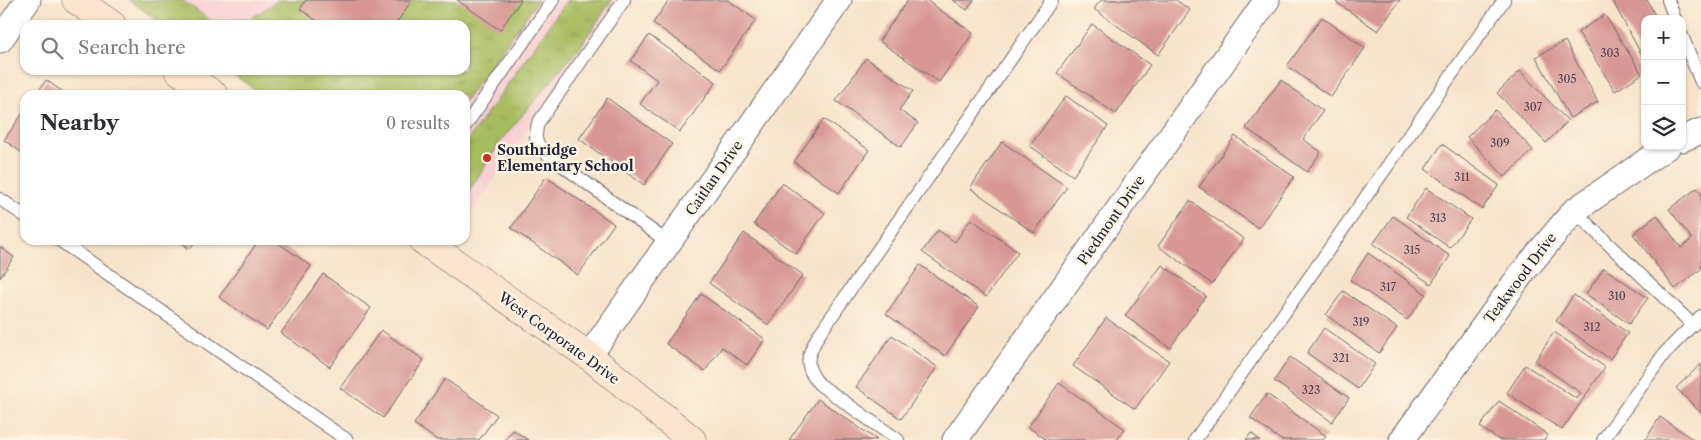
<!DOCTYPE html>
<meta charset="utf-8">
<style>
body{margin:0;font-family:"Libre Caslon Text",serif;background:#f2f2f3;color:#2b2b33}
.controls{position:absolute;right:15px;top:15px;display:grid;overflow:hidden;border-radius:10px;box-shadow:0 1px 4px #0004}
.controls button{width:45px;height:45px;display:grid;place-items:center;padding:0;border:0;border-bottom:1px solid #e1e1e2;background:#fff;color:#2b2b33;font:25px sans-serif}
.list{margin:0;padding:0;list-style:none}
h2{display:flex;justify-content:space-between;align-items:center;height:65px;margin:0;padding:0 20px;font-size:21px}
h2 small{font-size:16px;font-weight:400;color:#7c7c81}
.icon{flex:none;width:28px;height:28px;fill:none;stroke:currentColor;stroke-width:2;stroke-linecap:round;stroke-linejoin:round}
.map{position:relative;flex:none;width:1701px;height:440px;overflow:hidden}
.search{position:absolute;background:#fff;box-shadow:0 1px 4px #0004;left:20px;top:20px;width:450px;height:55px;display:flex;align-items:center;gap:12px;box-sizing:border-box;padding:0 18px;border-radius:15px;color:#7c7c81;font-size:19px}
.panel{position:absolute;background:#fff;box-shadow:0 1px 4px #0004;left:20px;top:90px;width:450px;height:155px;border-radius:15px}
.map>svg:first-child{display:block}
.built{fill:#f7cfd2}
.grass{fill:url(#grass-tufts);stroke:#656f4e}
.building{fill:#d89795}
.lines{fill:none;stroke-linecap:round;stroke-linejoin:round}
.lane-casing{stroke:#6d666d;stroke-width:14}
.street-casing{stroke:#6d666d;stroke-width:27}
.secondary-casing{stroke:#6d666d;stroke-width:29}
.lane{stroke:#fff;stroke-width:12}
.street{stroke:#fff;stroke-width:25}
.secondary{stroke:#fce5cf;stroke-width:28}
.poi-dot{fill:#c8321e;stroke:#fcf5e5;stroke-width:2}
.labels{text-anchor:middle;stroke-width:5;stroke-linejoin:round;paint-order:stroke}
.number-label{font-size:11px;fill:#503f52}
.poi-label{font-size:14px;font-weight:bold;fill:#22223b;stroke:#fcf5e5;text-anchor:start}
.street-label{font-size:14px;fill:#22223b;stroke:#fcf5e5}
</style>
<div class="map">
<svg width="1701" height="440" viewBox="0 0 1701 440">
<defs>
<pattern id="grass-tufts" width="24" height="20" patternUnits="userSpaceOnUse" patternTransform="scale(1.25)"><rect width="24" height="20" fill="#a8bc61"/><path d="M3 7l-1-3M5 7V3M7 7l1-3M15 17l-1-3M17 17v-4M19 17l1-3" fill="none" stroke="#90a155"/></pattern>
</defs>
<rect width="100%" height="100%" fill="#fcf5e5"/>
<filter id="ink" filterUnits="userSpaceOnUse"><feTurbulence type="fractalNoise" baseFrequency=".02" numOctaves="2"/><feDisplacementMap in="SourceGraphic" scale="10" xChannelSelector="R" yChannelSelector="G"/><feConvolveMatrix kernelMatrix="1 2 1 2 8 2 1 2 1" color-interpolation-filters="sRGB"/></filter>
<filter id="wash" filterUnits="userSpaceOnUse"><feTurbulence type="fractalNoise" baseFrequency=".0096" numOctaves="4" result="noise"/><feDisplacementMap in="SourceGraphic" scale="20" xChannelSelector="R" yChannelSelector="G"/><feGaussianBlur stdDeviation="1.12" result="paint"/><feColorMatrix in="noise" values="0 0 0 0 0 0 0 0 0 0 0 0 0 0 0 0 0 1.4 0 .05"/><feComposite in="paint" operator="in"/></filter>
<g filter="url(#wash)">
<rect width="100%" height="100%" fill="#f7e3ca"/>
<polygon class="built" points="144,0 616,0 466,221 465,220 465,25 179,25"/>
<g class="grass">
<polygon points="129,0 182,0 213,22 250,19 278,0 538,0 465,101 465,95 262,95 227,70 465,70 465,25 164,25"/>
<polygon points="567,0 612,0 579,48 503,138 465,197 465,144"/>
</g>
<g id="blocks">
<g class="building">
<polygon points="306,0 412,0 395,25 323,25 300,9"/>
<polygon points="457,0 521,0 500,30"/>
<polygon points="669,0 728,0 756,20 720,70 653,23"/>
<polygon points="908,0 926,0 973,33 939,82 879,41"/>
<polygon points="953,0 974,0 967,10"/>
<polygon points="1101,0 1176,0 1190,10 1158,55 1094,9"/>
<polygon points="1337,0 1400,0 1378,31 1336,2"/>
<polygon points="1612,0 1647,0 1657,19 1645,19 1645,61"/>
<polygon points="1605,15 1642,74 1615,91 1578,32"/>
<polygon points="1322,17 1365,48 1331,97 1287,66"/>
<polygon points="1092,24 1150,65 1116,114 1057,73"/>
<polygon points="649,35 716,82 680,132 640,104 657,80 631,61"/>
<polygon points="1565,41 1598,102 1570,118 1536,57"/>
<polygon points="866,58 913,91 899,110 918,123 901,147 836,101"/>
<polygon points="1520,71 1568,121 1546,143 1497,93"/>
<polygon points="46,80 67,95 36,95"/>
<polygon points="1281,80 1323,111 1303,139 1321,152 1307,172 1246,128"/>
<polygon points="1066,96 1108,126 1073,176 1030,146"/>
<polygon points="607,98 672,144 644,185 579,139"/>
<polygon points="25,110 25,155 4,140"/>
<polygon points="1495,110 1533,150 1505,177 1467,137"/>
<polygon points="824,119 869,150 839,193 794,162"/>
<polygon points="1235,136 1294,177 1258,228 1199,187"/>
<polygon points="1002,142 1067,187 1034,233 970,188"/>
<polygon points="1442,144 1499,185 1482,209 1425,169"/>
<polygon points="546,177 614,224 578,275 511,228"/>
<polygon points="782,183 825,213 796,254 754,224"/>
<polygon points="1426,188 1471,219 1450,248 1406,217"/>
<polygon points="1697,188 1701,193 1701,269 1675,289 1633,234 1657,215 1681,248 1692,239 1669,209"/>
<polygon points="1190,201 1244,239 1212,284 1158,246"/>
<polygon points="1393,216 1450,256 1431,284 1373,244"/>
<polygon points="971,219 1018,252 986,297 922,252 938,230 955,242"/>
<polygon points="744,233 803,275 768,325 709,283"/>
<polygon points="178,240 196,240 190,249"/>
<polygon points="259,240 274,240 311,266 267,330 219,297"/>
<polygon points="0,247 14,257 0,278"/>
<polygon points="1368,253 1426,294 1407,320 1350,280"/>
<polygon points="920,265 979,307 945,356 886,314"/>
<polygon points="1162,265 1206,296 1170,348 1125,316"/>
<polygon points="1604,268 1648,298 1629,324 1586,294"/>
<polygon points="323,274 371,308 330,367 281,333"/>
<polygon points="1343,291 1397,328 1379,353 1326,315"/>
<polygon points="701,294 765,339 747,365 722,347 705,371 666,344"/>
<polygon points="1574,295 1628,333 1610,359 1556,321"/>
<polygon points="1106,318 1169,361 1135,409 1073,366"/>
<polygon points="1324,328 1375,364 1358,389 1307,353"/>
<polygon points="381,330 424,360 383,418 340,388"/>
<polygon points="1554,332 1605,367 1562,430 1507,393 1525,365 1577,399 1581,393 1535,361"/>
<polygon points="892,335 937,367 901,419 856,387"/>
<polygon points="1290,357 1349,398 1332,422 1274,381"/>
<polygon points="1701,364 1701,413 1676,388"/>
<polygon points="445,379 497,415 479,440 437,440 414,424"/>
<polygon points="1059,383 1125,429 1117,440 1047,440 1028,427"/>
<polygon points="1267,394 1326,436 1323,440 1281,440 1250,418"/>
<polygon points="818,399 877,440 789,440"/>
<polygon points="1499,401 1548,435 1544,440 1499,440 1480,427"/>
<polygon points="1660,417 1694,440 1645,440"/>
<polygon points="513,430 528,440 505,440"/>
<polygon points="1251,433 1260,440 1246,440"/>
</g>
</g>
</g>
<g filter="url(#ink)">
<use href="#blocks" fill-opacity="0" stroke="#6d666d" stroke-width="1"/>
<g class="lines">
<g class="lane-casing">
<g id="lane">
<path d="M624,0L538,123C534,140 535,143 548,155L669,243"/>
<polyline points="1668,0 1675,19"/>
<polyline points="1682,36 1701,82"/>
<polyline points="465,126 553,0"/>
<polyline points="0,199 25,216"/>
<polyline points="1574,211 1693,325"/>
<polyline points="59,240 347,440"/>
<path d="M898,440L819,384C803,365 807,357 818,336L1052,0"/>
<polyline points="1195,440 1504,0"/>
<polyline points="1603,440 1664,354 1701,316"/>
</g>
</g>
<g class="street-casing">
<g id="street">
<polyline points="0,40 28,0"/>
<polyline points="1682,139 1701,131"/>
<polyline points="589,356 839,0"/>
<polyline points="955,440 1267,0"/>
<polyline points="1402,440 1522,273 1574,211 1668,146"/>
</g>
</g>
<g class="secondary-casing">
<g id="secondary">
<polyline points="76,0 112,25"/>
<polyline points="178,70 214,95"/>
<polyline points="422,240 589,356 692,440"/>
</g>
</g>
<use href="#lane" class="lane"/>
<use href="#street" class="street"/>
<use href="#secondary" class="secondary"/>
</g>
</g>
<circle class="poi-dot" cx="487" cy="158" r="5"/>
<g class="labels">
<g class="number-label">
<text x="1610" y="57">303</text>
<text x="1567" y="83">305</text>
<text x="1533" y="111">307</text>
<text x="1500" y="147">309</text>
<text x="1462" y="181">311</text>
<text x="1438" y="222">313</text>
<text x="1412" y="254">315</text>
<text x="1388" y="291">317</text>
<text x="1617" y="300">310</text>
<text x="1361" y="326">319</text>
<text x="1592" y="331">312</text>
<text x="1341" y="362">321</text>
<text x="1311" y="394">323</text>
</g>
<g class="poi-label">
<text x="497" y="155">Southridge<tspan x="497" dy="16">Elementary School</tspan></text>
</g>
<g class="street-label">
<text transform="translate(714 178) rotate(-55)" y="5">Caitlan Drive</text>
<text transform="translate(1111 220) rotate(-55)" y="5">Piedmont Drive</text>
<text transform="translate(1520 278) rotate(-53)" y="5">Teakwood Drive</text>
<text transform="translate(559 338) rotate(36)" y="5">West Corporate Drive</text>
</g>
</g>
</svg>
<div class="controls">
<button>+</button>
<button>−</button>
<button><svg class="icon" aria-label="layers" viewBox="0 0 24 24"><path d="M12 4l9 5-9 5-9-5zM3 14l9 5 9-5"/></svg></button>
</div>
<div class="search"><svg class="icon" aria-label="search" viewBox="0 0 24 24"><circle cx="10" cy="10" r="6"/><path d="M15 15l6 6"/></svg>Search here</div>
<section class="panel">
<h2>Nearby<small>0 results</small></h2>
<ul class="list">
</ul>
</section>
</div>
